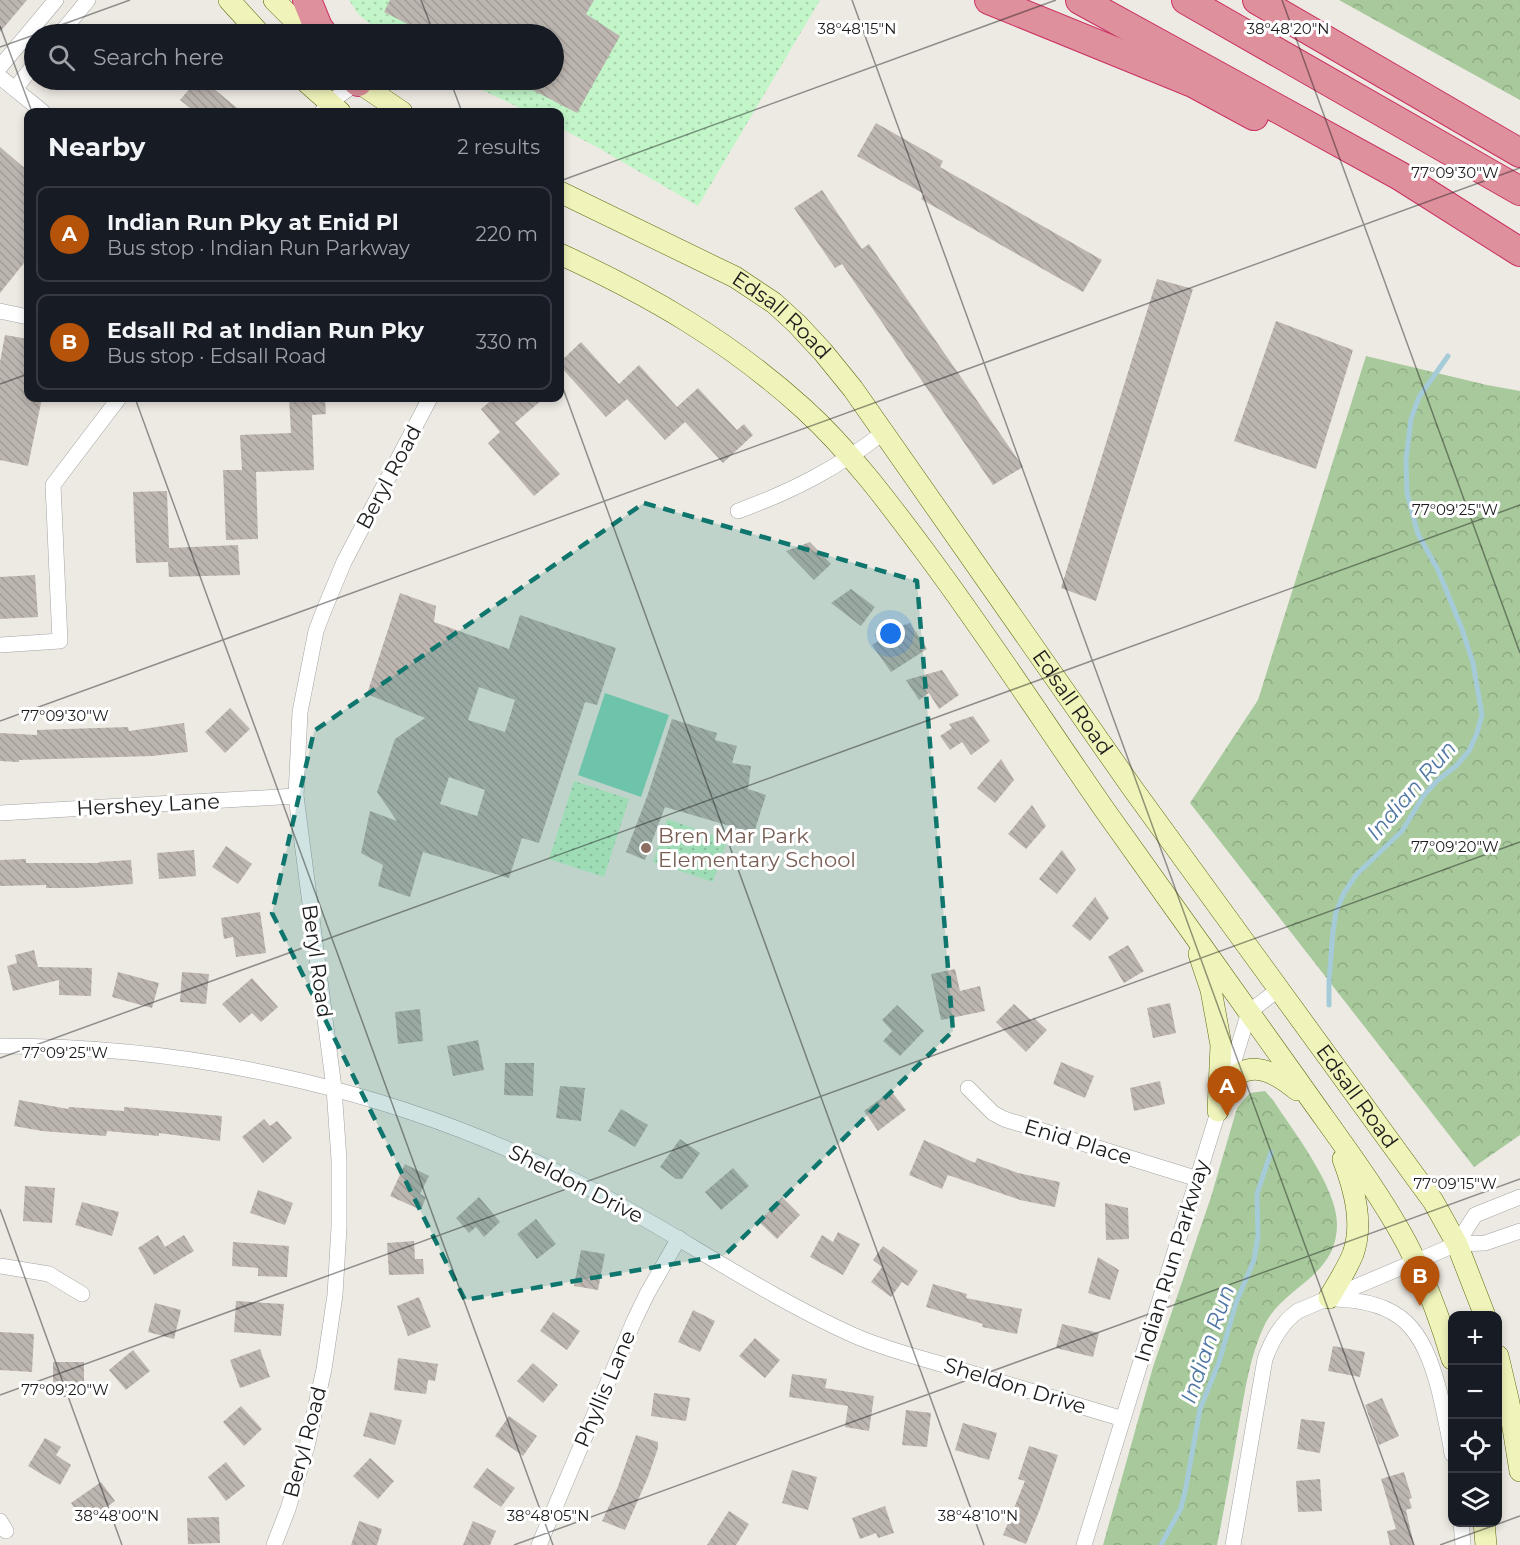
<!DOCTYPE html>
<meta charset="utf-8">
<style>
body{margin:0;font-family:Montserrat,sans-serif;background:#242831;color:#f1f3f6}
.controls{position:absolute;right:18px;bottom:18px;display:grid;overflow:hidden;border-radius:12px;box-shadow:0 3px 9px #0003}
.controls button{width:54px;height:54px;display:grid;place-items:center;padding:0;border:0;border-bottom:2px solid #363941;background:#171b24;color:#f1f3f6;font:30px sans-serif}
.you{position:absolute;left:891px;top:634px;width:21px;height:21px;margin:-15px;border:4px solid #fff;border-radius:50%;background:#1a73e8;box-shadow:0 0 0 9px #1a73e833}
.badge{display:grid;place-items:center;width:39px;height:39px;border-radius:50%;background:#b45309;color:#fff;font-size:20px;font-weight:700}
.pin{position:absolute;translate:-50% -50px;filter:drop-shadow(0 2px 3px #0008)}
.pin::after{content:'';position:absolute;top:32px;width:21px;height:18px;background:inherit;clip-path:polygon(0 0,100% 0,50% 100%)}
.list{margin:0;padding:0;list-style:none}
h2{display:flex;justify-content:space-between;align-items:center;height:78px;margin:0;padding:0 24px;font-size:26px}
h2 small{font-size:20px;font-weight:400;color:#9ea1a6}
.list li{display:grid;grid-template-columns:39px 1fr auto;gap:18px;align-items:center;box-sizing:border-box;height:96px;margin:0 12px 12px;padding:0 12px;border:2px solid #363941;border-radius:12px}
.list b{display:block;font-size:22px;white-space:nowrap}
.list p{margin:0;font-size:20px;white-space:nowrap;color:#9ea1a6}
.list em{font-size:20px;font-style:normal;color:#9ea1a6}
.icon{flex:none;width:33px;height:33px;fill:none;stroke:currentColor;stroke-width:2;stroke-linecap:round;stroke-linejoin:round}
.map{position:relative;flex:none;width:1520px;height:1545px;overflow:hidden}
.search{position:absolute;background:#171b24;box-shadow:0 3px 9px #0003;left:24px;top:24px;width:540px;height:66px;display:flex;align-items:center;gap:15px;box-sizing:border-box;padding:0 21px;border-radius:33px;color:#9ea1a6;font-size:22px}
.panel{position:absolute;background:#171b24;box-shadow:0 3px 9px #0003;left:24px;top:108px;width:540px;height:294px;border-radius:12px}
.map>svg:first-child{display:block}
.forest{fill:url(#forest-crowns)}
.park{fill:url(#park-dots)}
.pitch{fill:#86d7ba}
.lines{fill:none;stroke-linecap:round;stroke-linejoin:round}
.stream{stroke:#a6cbd8;stroke-width:5}
.building{fill:url(#building-back-hatch);fill-rule:evenodd}
.minor-casing{stroke:#a3a3a3;stroke-width:16}
.secondary-casing{stroke:#5e6a0d;stroke-width:22}
.motorway-casing{stroke:#ca3162;stroke-width:30}
.minor{stroke:#fff;stroke-width:15}
.secondary{stroke:#f0f4ba;stroke-width:21}
.motorway{stroke:#df909d;stroke-width:28}
.marked{fill:#0f766e;fill-opacity:0.2;stroke:#0f766e;stroke-width:4.5;stroke-dasharray:12 8;stroke-linejoin:round}
.ticks{fill:none;stroke:#1c1c1c;stroke-width:1.5;stroke-opacity:0.45}
.education-dot{fill:#8d6e63;stroke:#fff;stroke-width:2}
.labels{text-anchor:middle;stroke-width:6;stroke-linejoin:round;paint-order:stroke}
.street-label{font-size:21px;fill:#1c1c1c;stroke:#fff}
.education-label{font-size:21px;fill:#785e54;stroke:#fff;text-anchor:start}
.water-label{font-size:22px;font-style:italic;fill:#5178a4;stroke:#fff}
.ticks-label{font-size:15px;text-anchor:middle;fill:#1c1c1c;stroke:#fff;stroke-width:6;stroke-linejoin:round;paint-order:stroke}
</style>
<div class="map">
<svg width="1520" height="1545" viewBox="0 0 1520 1545">
<defs>
<pattern id="forest-crowns" width="20" height="18" patternUnits="userSpaceOnUse" patternTransform="scale(1.5)"><rect width="20" height="18" fill="#a7c99b"/><path d="M2 6a3 3 0 1 1 6 0M12 15a3 3 0 1 1 6 0" fill="none" stroke="#8fac85"/></pattern>
<pattern id="park-dots" width="8" height="8" patternUnits="userSpaceOnUse" patternTransform="scale(1.5)"><rect width="8" height="8" fill="#c2f5c8"/><path d="M2 2h.1M6 6h.1" fill="none" stroke="#a6d1ab" stroke-width="1.8" stroke-linecap="round"/></pattern>
<pattern id="building-back-hatch" width="6" height="6" patternUnits="userSpaceOnUse" patternTransform="scale(1.5)"><rect width="6" height="6" fill="#bdb6b0"/><path d="M-1 5l2 2M0 0l6 6M5-1l2 2" fill="none" stroke="#a29c97"/></pattern>
</defs>
<rect width="100%" height="100%" fill="#edeae3"/>
<g class="forest">
<polygon points="1339,0 1520,0 1520,100"/>
<polygon points="1366,356 1487,385 1520,391 1520,1135 1474,1167 1190,803 1258,700"/>
<path d="M1265,1091L1273,1100C1293,1131 1337,1187 1337,1224C1337,1277 1285,1285 1265,1324C1250,1355 1245,1390 1239,1424C1232,1465 1225,1505 1217,1545H1103L1153,1367L1211,1197L1237,1108L1250,1093Z"/>
</g>
<g class="park">
<polygon points="349,0 820,0 698,206 597,147 560,128 560,112 528,112 462,80 554,80 554,34 383,34 359,15"/>
<polygon points="574,781 629,799 604,877 549,859"/>
<polygon points="667,819 727,840 713,882 653,862"/>
</g>
<polygon class="pitch" points="605,693 669,715 641,797 578,775"/>
<g class="lines">
<g class="stream">
<polyline points="1329,1005 1329,981 1333,931 1336,912 1344,893 1356,875 1402,831 1424,795 1438,780 1456,766 1469,751 1477,733 1482,715 1473,663 1462,629 1438,570 1418,534 1407,493 1406,460 1411,419 1419,397 1448,356"/>
<polyline points="1161,1545 1181,1508 1186,1487 1200,1409 1219,1362 1236,1303 1254,1260 1258,1236 1257,1194 1271,1152"/>
</g>
</g>
<g class="building">
<polygon points="0,0 27,0 0,32"/>
<polygon points="390,0 594,0 586,14 620,36 577,113 513,80 554,80 554,34 427,34 384,12"/>
<polygon points="197,80 203,80 242,112 195,112 180,100"/>
<polygon points="876,123 943,161 940,167 1102,260 1083,292 921,199 924,194 857,156"/>
<polygon points="0,147 28,171 28,258 0,293"/>
<polygon points="822,190 862,249 869,244 1023,467 993,485 842,264 835,268 794,208"/>
<polygon points="1157,279 1193,289 1096,601 1061,588"/>
<polygon points="1276,321 1353,350 1316,469 1234,441"/>
<polygon points="5,335 28,339 28,398 42,398 28,466 0,460 0,362"/>
<polygon points="581,342 619,384 639,365 677,407 698,388 737,430 744,424 753,435 723,463 685,422 665,440 627,399 606,417 560,366 560,362"/>
<polygon points="289,398 325,398 326,414 312,415 314,470 256,472 258,539 226,540 223,470 242,470 240,435 291,433"/>
<polygon points="494,398 544,398 515,423 560,474 534,496 488,443 500,432 481,409"/>
<polygon points="167,491 169,548 238,545 240,575 169,577 168,562 136,563 133,492"/>
<polygon points="810,542 831,564 814,580 786,551"/>
<polygon points="35,575 38,617 0,619 0,577"/>
<polygon points="851,589 875,607 861,626 831,603"/>
<path d="M400,593L436,606L434,622L509,649L520,615L616,648L597,705L585,702L539,843L522,838L509,878L423,852L410,897L378,886L383,865L361,853L370,811L397,821L377,792L395,739L425,718L367,694ZM479,687L515,700L505,732L468,720ZM449,777L485,790L477,816L440,804Z"/>
<polygon points="910,623 927,649 891,672 872,645 880,640 874,635"/>
<polygon points="942,670 959,695 939,709 929,693 919,700 906,680"/>
<polygon points="230,708 250,729 225,753 205,732"/>
<polygon points="973,716 990,741 971,755 962,742 950,750 940,736 952,728 949,724"/>
<polygon points="672,719 717,733 715,740 737,746 732,763 751,766 748,789 766,795 754,833 665,807 645,860 626,852 648,794"/>
<polygon points="184,723 188,752 152,756 19,760 19,762 0,761 0,733 37,735 37,730 128,727 129,731"/>
<polygon points="1001,759 1014,780 995,803 977,788"/>
<polygon points="1032,805 1046,826 1026,849 1008,834"/>
<polygon points="226,846 252,864 238,884 212,867"/>
<polygon points="194,850 196,876 159,879 157,853"/>
<polygon points="1062,850 1076,870 1057,894 1039,879"/>
<polygon points="26,859 26,863 99,863 99,862 131,860 133,884 76,888 46,888 46,885 0,886 0,860"/>
<polygon points="1095,897 1109,918 1090,941 1072,926"/>
<polygon points="260,912 266,953 236,957 233,937 224,939 221,918"/>
<polygon points="1128,945 1144,971 1124,983 1108,957"/>
<polygon points="34,950 38,967 92,968 91,996 59,995 59,980 13,991 7,966 17,963 15,955"/>
<polygon points="955,969 960,991 980,986 985,1011 941,1020 931,974"/>
<polygon points="118,972 159,983 152,1008 112,997"/>
<polygon points="182,972 209,974 206,1004 180,1002"/>
<polygon points="252,978 278,1007 261,1022 252,1013 240,1023 222,1004"/>
<polygon points="1170,1003 1176,1033 1153,1038 1147,1008"/>
<polygon points="1014,1004 1032,1021 1034,1018 1047,1030 1026,1052 996,1022"/>
<polygon points="897,1005 924,1031 900,1056 883,1041 892,1031 882,1020"/>
<polygon points="420,1009 423,1041 398,1044 395,1012"/>
<polygon points="478,1040 484,1070 453,1076 447,1046"/>
<polygon points="1061,1062 1094,1076 1085,1098 1053,1084"/>
<polygon points="505,1063 534,1063 533,1096 504,1095"/>
<polygon points="1160,1081 1165,1104 1134,1111 1130,1088"/>
<polygon points="560,1086 585,1088 581,1121 556,1118"/>
<polygon points="891,1091 906,1110 878,1131 864,1111"/>
<polygon points="19,1100 68,1109 69,1107 124,1111 124,1107 222,1116 220,1141 159,1133 159,1136 107,1131 106,1136 42,1131 14,1126"/>
<polygon points="621,1109 648,1125 635,1147 608,1131"/>
<polygon points="264,1119 270,1126 277,1121 292,1138 263,1163 242,1137"/>
<polygon points="680,1139 700,1153 682,1179 676,1179 660,1167"/>
<polygon points="924,1140 975,1163 977,1158 1018,1173 1060,1182 1055,1207 1020,1200 948,1175 942,1189 909,1175"/>
<polygon points="405,1164 429,1176 420,1194 426,1197 421,1210 390,1196"/>
<polygon points="733,1168 749,1186 721,1210 705,1192"/>
<polygon points="25,1186 55,1188 52,1223 23,1221"/>
<polygon points="258,1190 293,1203 285,1225 250,1213"/>
<polygon points="479,1197 500,1222 484,1237 476,1227 469,1233 456,1218"/>
<polygon points="782,1197 800,1215 777,1239 759,1222"/>
<polygon points="82,1202 119,1212 112,1236 75,1225"/>
<polygon points="1105,1203 1128,1208 1129,1239 1106,1240"/>
<polygon points="536,1219 556,1244 537,1259 517,1234"/>
<polygon points="838,1232 860,1244 843,1275 810,1257 822,1235 833,1242"/>
<polygon points="158,1235 165,1247 184,1235 194,1251 154,1275 138,1248"/>
<polygon points="414,1241 415,1259 423,1259 424,1274 389,1275 387,1243"/>
<polygon points="233,1242 289,1246 287,1277 258,1276 258,1268 232,1266"/>
<polygon points="883,1246 918,1271 908,1286 902,1282 891,1297 871,1282 882,1267 873,1260"/>
<polygon points="581,1250 605,1254 598,1290 574,1286"/>
<polygon points="1098,1257 1119,1270 1110,1300 1088,1293"/>
<polygon points="933,1284 967,1294 966,1298 1022,1309 1017,1334 982,1327 983,1324 926,1307"/>
<polygon points="419,1297 431,1327 408,1336 397,1306"/>
<polygon points="236,1301 284,1304 281,1336 234,1332"/>
<polygon points="155,1303 181,1310 174,1339 148,1332"/>
<polygon points="693,1310 715,1321 700,1352 678,1342"/>
<polygon points="553,1312 580,1331 567,1350 540,1331"/>
<polygon points="1062,1324 1099,1333 1093,1357 1056,1348"/>
<polygon points="0,1332 34,1334 32,1372 0,1370"/>
<polygon points="755,1338 780,1360 765,1378 739,1356"/>
<polygon points="1333,1346 1365,1352 1360,1377 1328,1371"/>
<polygon points="260,1349 270,1377 240,1388 230,1360"/>
<polygon points="133,1350 150,1371 126,1390 109,1370"/>
<polygon points="398,1358 438,1364 435,1381 428,1380 426,1394 394,1390"/>
<rect x="53" y="1362" width="31" height="35"/>
<polygon points="533,1363 558,1385 543,1403 517,1381"/>
<polygon points="792,1374 827,1379 825,1388 874,1396 869,1431 845,1427 848,1406 789,1397"/>
<polygon points="654,1393 690,1398 686,1421 651,1416"/>
<polygon points="1382,1398 1399,1436 1379,1445 1365,1405"/>
<polygon points="241,1406 262,1429 244,1446 223,1422"/>
<polygon points="906,1410 931,1413 927,1447 902,1445"/>
<polygon points="370,1412 402,1420 395,1445 363,1436"/>
<polygon points="509,1416 537,1436 523,1456 495,1436"/>
<polygon points="1301,1419 1325,1422 1320,1453 1297,1449"/>
<polygon points="963,1423 997,1433 989,1460 955,1450"/>
<polygon points="636,1435 658,1442 658,1448 648,1477 625,1530 602,1521 617,1489"/>
<polygon points="45,1438 61,1447 56,1455 71,1465 60,1485 28,1466"/>
<polygon points="1029,1446 1058,1455 1040,1509 1026,1544 1003,1535 1025,1481 1018,1479"/>
<polygon points="370,1458 394,1481 378,1499 353,1476"/>
<polygon points="226,1462 245,1486 226,1501 208,1477"/>
<polygon points="487,1468 515,1488 501,1507 473,1487"/>
<polygon points="792,1470 817,1477 808,1510 782,1503"/>
<polygon points="1404,1472 1412,1498 1409,1499 1412,1508 1406,1510 1414,1545 1390,1545 1387,1531 1396,1529 1381,1479"/>
<polygon points="1320,1479 1322,1511 1298,1512 1296,1481"/>
<polygon points="101,1482 115,1501 85,1523 71,1503"/>
<polygon points="885,1506 894,1533 878,1538 876,1533 860,1539 852,1518"/>
<polygon points="729,1511 749,1524 736,1545 707,1545"/>
<polygon points="219,1517 220,1543 188,1544 187,1518"/>
<polygon points="359,1521 382,1529 377,1545 351,1545"/>
<polygon points="473,1521 496,1531 490,1545 463,1545"/>
</g>
<g class="lines">
<g class="minor-casing">
<g id="minor">
<polyline points="60,34 88,0"/>
<polyline points="0,67 56,0"/>
<polyline points="0,77 43,112"/>
<polyline points="15,89 34,65"/>
<polyline points="322,112 329,103 358,82"/>
<polyline points="0,311 28,317"/>
<path d="M738,511C793,491 837,468 883,433"/>
<polyline points="0,645 60,641 53,485 119,398"/>
<polyline points="0,813 296,796"/>
<path d="M0,1046C203,1046 404,1092 585,1186C676,1233 760,1293 853,1335C884,1349 918,1357 951,1367C1008,1384 1066,1402 1123,1419"/>
<polyline points="968,1088 993,1113 1004,1119 1198,1179"/>
<polyline points="1457,1244 1475,1215 1520,1197"/>
<polyline points="0,1266 49,1274 82,1294"/>
<path d="M1335,1299C1402,1301 1423,1329 1439,1390C1444,1412 1449,1433 1452,1454"/>
<polyline points="0,1521 6,1531"/>
<polyline points="1461,1522 1463,1545"/>
<polyline points="274,1545 288,1509 307,1446 324,1369 335,1295 339,1227 339,1160 334,1088 296,796 300,712 316,631 324,610 344,562 430,398"/>
<polyline points="539,1545 634,1321 647,1294 679,1238"/>
<polyline points="1084,1545 1249,1012 1279,989"/>
<path d="M1233,1545L1265,1359C1272,1340 1281,1323 1298,1311L1457,1244L1485,1243L1520,1231"/>
</g>
</g>
<g class="secondary-casing">
<g id="secondary">
<polyline points="229,0 260,34"/>
<polyline points="274,0 308,34"/>
<polyline points="304,80 340,112"/>
<polyline points="355,80 402,112"/>
<path id="s1" d="M560,192L735,277L774,303L797,324L823,352L853,389L1133,789L1433,1201L1457,1244L1485,1316"/>
<path d="M560,254C651,296 729,341 804,409C850,451 888,502 926,553C988,636 1045,724 1104,809C1168,900 1234,990 1298,1081C1335,1134 1377,1188 1407,1244C1426,1281 1440,1319 1452,1359"/>
<polyline points="1199,954 1211,990 1221,1045 1218,1111"/>
<path d="M1226,1086C1248,1056 1275,1072 1297,1090"/>
<path d="M1329,1298C1337,1284 1347,1269 1353,1254C1364,1223 1354,1188 1343,1159"/>
<polyline points="1498,1356 1509,1403 1520,1471"/>
<polyline points="1484,1522 1486,1545"/>
</g>
</g>
<g class="motorway-casing">
<g id="motorway">
<polyline points="307,0 318,27 323,34"/>
<polyline points="989,0 1193,83 1254,116"/>
<polyline points="1080,0 1400,176 1520,252"/>
<polyline points="1186,0 1520,191"/>
<polyline points="1257,0 1520,153"/>
<polyline points="356,80 358,82"/>
</g>
</g>
<use href="#minor" class="minor"/>
<use href="#secondary" class="secondary"/>
<use href="#motorway" class="motorway"/>
</g>
<path class="marked" d="M644,503L917,581L953,1031L725,1255L465,1300L272,913L314,731Z"/>
<path class="ticks" d="M421,0L434,34M852,0L1414,1545M1282,0L1520,653M0,26L32,112M36,34L130,0M0,47L34,35M450,80L462,112M560,181L1056,0M560,380L984,1545M0,384L28,374M135,398L553,1545M0,721L1520,168M0,1058L1520,505M0,1209L122,1545M0,1395L1520,842M514,1545L1520,1179M1440,1545L1520,1516"/>
<circle class="education-dot" cx="646" cy="848" r="6"/>
<g class="labels">
<g class="street-label">
<text dy="7" stroke="none"><textPath href="#s1" startOffset="255">Edsall Road</textPath></text>
<text transform="translate(389 477) rotate(-62)" y="7">Beryl Road</text>
<text dy="7" stroke="none"><textPath href="#s1" startOffset="741">Edsall Road</textPath></text>
<text transform="translate(148 805) rotate(-3)" y="7">Hershey Lane</text>
<text transform="translate(317 961) rotate(82)" y="7">Beryl Road</text>
<text dy="7" stroke="none"><textPath href="#s1" startOffset="1227">Edsall Road</textPath></text>
<text transform="translate(1078 1142) rotate(17)" y="7">Enid Place</text>
<text transform="translate(576 1184) rotate(27)" y="7">Sheldon Drive</text>
<text transform="translate(1172 1261) rotate(-73)" y="7">Indian Run Parkway</text>
<text transform="translate(1015 1386) rotate(17)" y="7">Sheldon Drive</text>
<text transform="translate(605 1389) rotate(-67)" y="7">Phyllis Lane</text>
<text transform="translate(305 1442) rotate(-75)" y="7">Beryl Road</text>
</g>
<g class="education-label">
<text x="658" y="843">Bren Mar Park<tspan x="658" dy="24">Elementary School</tspan></text>
</g>
<g class="water-label">
<text transform="translate(1411 790) rotate(-49)" y="8">Indian Run</text>
<text transform="translate(1207 1344) rotate(-71)" y="8">Indian Run</text>
</g>
</g>
<g class="ticks-label">
<text x="1288" y="34">38°48'20"N</text>
<text x="857" y="34">38°48'15"N</text>
<text x="1455" y="178">77°09'30"W</text>
<text x="1455" y="515">77°09'25"W</text>
<text x="65" y="721">77°09'30"W</text>
<text x="1455" y="852">77°09'20"W</text>
<text x="65" y="1058">77°09'25"W</text>
<text x="1455" y="1189">77°09'15"W</text>
<text x="65" y="1395">77°09'20"W</text>
<text x="117" y="1521">38°48'00"N</text>
<text x="548" y="1521">38°48'05"N</text>
<text x="978" y="1521">38°48'10"N</text>
</g>
</svg>
<div class="controls">
<button>+</button>
<button>−</button>
<button><svg class="icon" aria-label="locate" viewBox="0 0 24 24"><circle cx="12" cy="12" r="6"/><path d="M12 2v4M12 18v4M2 12h4M18 12h4"/></svg></button>
<button><svg class="icon" aria-label="layers" viewBox="0 0 24 24"><path d="M12 4l9 5-9 5-9-5zM3 14l9 5 9-5"/></svg></button>
</div>
<div class="you"></div>
<div class="pin badge" style="left:1227px;top:1116px">A</div>
<div class="pin badge" style="left:1420px;top:1306px">B</div>
<div class="search"><svg class="icon" aria-label="search" viewBox="0 0 24 24"><circle cx="10" cy="10" r="6"/><path d="M15 15l6 6"/></svg>Search here</div>
<section class="panel">
<h2>Nearby<small>2 results</small></h2>
<ul class="list">
<li><span class="badge">A</span><div><b>Indian Run Pky at Enid Pl</b><p>Bus stop · Indian Run Parkway</p></div><em>220 m</em></li>
<li><span class="badge">B</span><div><b>Edsall Rd at Indian Run Pky</b><p>Bus stop · Edsall Road</p></div><em>330 m</em></li>
</ul>
</section>
</div>
